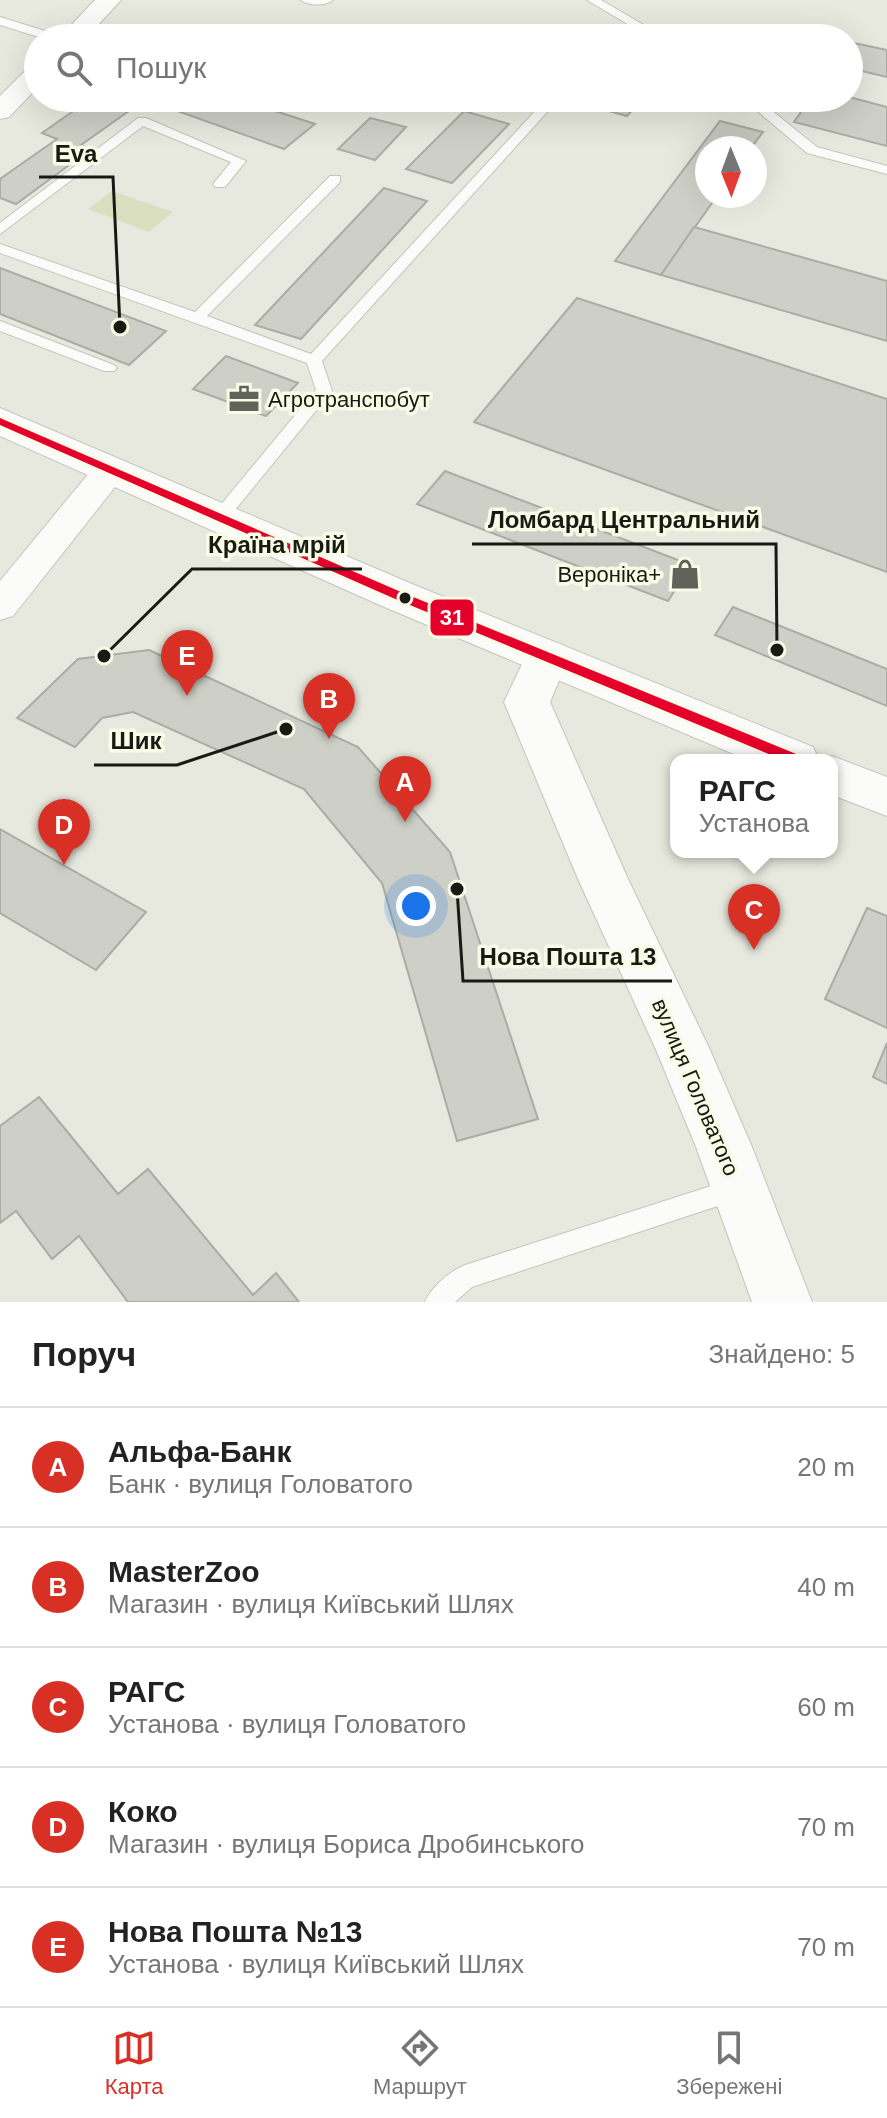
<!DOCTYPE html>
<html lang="uk">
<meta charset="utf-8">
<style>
body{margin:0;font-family:Arial,sans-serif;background:#f2f2f2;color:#222}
.compass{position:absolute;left:695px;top:136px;width:72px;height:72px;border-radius:50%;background:#fff;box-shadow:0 8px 32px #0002;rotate:179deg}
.you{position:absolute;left:416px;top:906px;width:28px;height:28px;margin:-20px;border:6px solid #fff;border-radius:50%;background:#1a73e8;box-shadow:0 0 0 12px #1a73e833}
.badge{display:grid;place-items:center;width:52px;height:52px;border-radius:50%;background:#d93025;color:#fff;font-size:26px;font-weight:700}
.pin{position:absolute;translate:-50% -66px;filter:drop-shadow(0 2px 4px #0008)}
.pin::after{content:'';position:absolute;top:42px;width:28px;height:24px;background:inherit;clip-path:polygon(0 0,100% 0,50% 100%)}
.popup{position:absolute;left:670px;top:754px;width:168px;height:104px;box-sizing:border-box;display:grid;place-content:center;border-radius:16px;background:#fff;filter:drop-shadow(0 2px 6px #0005);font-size:26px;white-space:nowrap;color:#767676}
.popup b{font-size:30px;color:#222}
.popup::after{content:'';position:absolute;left:50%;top:100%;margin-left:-16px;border:16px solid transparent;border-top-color:#fff}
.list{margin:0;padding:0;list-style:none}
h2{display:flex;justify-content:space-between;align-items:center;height:104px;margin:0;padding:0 32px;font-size:34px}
h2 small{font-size:26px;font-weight:400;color:#767676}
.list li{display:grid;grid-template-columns:52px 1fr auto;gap:24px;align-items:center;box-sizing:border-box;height:120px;padding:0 32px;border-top:2px solid #e0e0e0}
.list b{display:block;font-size:30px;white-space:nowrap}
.list p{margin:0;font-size:26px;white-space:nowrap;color:#767676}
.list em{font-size:26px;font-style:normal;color:#767676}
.icon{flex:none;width:44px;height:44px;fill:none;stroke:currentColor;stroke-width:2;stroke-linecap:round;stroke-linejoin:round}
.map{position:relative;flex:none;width:887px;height:1302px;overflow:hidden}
.search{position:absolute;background:#fff;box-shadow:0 8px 32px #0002;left:24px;right:24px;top:24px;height:88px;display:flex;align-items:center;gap:20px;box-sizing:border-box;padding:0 28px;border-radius:44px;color:#767676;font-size:30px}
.sheet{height:704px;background:#fff}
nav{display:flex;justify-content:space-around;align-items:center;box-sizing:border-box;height:112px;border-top:2px solid #e0e0e0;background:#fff;font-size:22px;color:#767676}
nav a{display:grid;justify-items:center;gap:4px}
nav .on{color:#d93025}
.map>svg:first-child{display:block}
.green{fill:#dadfc0}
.building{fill:#ced0c7;stroke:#abaca4;stroke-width:2}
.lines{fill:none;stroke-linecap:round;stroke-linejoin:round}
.lane-casing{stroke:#c3c5bc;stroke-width:2}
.street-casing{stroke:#c3c5bc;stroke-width:2}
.secondary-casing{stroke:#c3c5bc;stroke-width:2}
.highway-casing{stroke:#c3c5bc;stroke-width:2}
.lane{fill:#fbfcfa;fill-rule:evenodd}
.street{fill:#fbfcfa;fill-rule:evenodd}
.secondary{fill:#fbfcfa;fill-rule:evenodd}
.highway{fill:#fbfcfa;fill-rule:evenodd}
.bus-1-casing{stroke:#f8fbe6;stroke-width:6}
.bus-1{fill:#e4002b;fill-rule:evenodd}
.bus-dot{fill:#191a13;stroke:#f8fbe6;stroke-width:3}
.labels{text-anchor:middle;stroke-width:7;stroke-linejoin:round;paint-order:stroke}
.poi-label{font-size:22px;fill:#191a13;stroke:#f8fbe6;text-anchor:start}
.street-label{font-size:22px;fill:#191a13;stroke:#f8fbe6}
.leader{fill:none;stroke:#191a13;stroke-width:3}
.callout-dot{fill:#191a13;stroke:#f8fbe6;stroke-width:3}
.callout-label{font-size:24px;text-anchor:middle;font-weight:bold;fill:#191a13;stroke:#f8fbe6;stroke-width:7;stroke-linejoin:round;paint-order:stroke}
.line-badge{stroke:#f8fbe6;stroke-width:3}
.badge-label{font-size:22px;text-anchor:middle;font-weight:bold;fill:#fff}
</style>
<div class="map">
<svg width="887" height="1302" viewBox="0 0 887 1302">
<rect width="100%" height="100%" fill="#e7e9de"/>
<polygon class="green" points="112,191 173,212 149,232 88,209"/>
<g class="building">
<polygon points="854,43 887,50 887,77 849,68 849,51"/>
<polygon points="849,97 887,107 887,146 794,122 811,98"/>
<polygon points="92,98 141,98 143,101 81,145 91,149 16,204 0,198 0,179 57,139 42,133"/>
<polygon points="141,98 235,98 315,124 284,149"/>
<polygon points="562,98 643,98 627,116"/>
<polygon points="464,111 509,124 452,183 406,169"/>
<polygon points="370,118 406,127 375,160 338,149"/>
<polygon points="720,121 763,132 751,148 707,148 707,196 717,196 661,275 615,261"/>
<polygon points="384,188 427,201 301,339 255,325"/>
<polygon points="694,227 887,281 887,341 661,275"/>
<polygon points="0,268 166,331 129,365 0,314"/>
<polygon points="577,298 887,399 887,572 474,422"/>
<polygon points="226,356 298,383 266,416 193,389"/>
<polygon points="445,471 691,565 668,601 417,504"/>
<polygon points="733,607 887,669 887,706 715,635"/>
<polygon points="149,650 358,747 450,852 538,1119 457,1141 382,883 304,789 133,712 102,718 75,747 17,718 78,659"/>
<polygon points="0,829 146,912 96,970 0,913"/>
<polygon points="867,908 887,916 887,1028 825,999"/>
<polygon points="887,1043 887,1084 873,1077"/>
<polygon points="39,1097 118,1194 148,1169 253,1295 276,1273 299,1302 128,1302 79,1236 52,1259 16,1211 0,1223 0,1126"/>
</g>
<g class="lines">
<g class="lane-casing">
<g id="lane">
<path d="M301,0H333C326,6 308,6 301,0Z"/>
<polygon points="587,0 601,0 666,38 651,38"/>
<polygon points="0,17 58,35 60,38 42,38 0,25"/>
<polygon points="742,98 756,98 817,147 887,166 887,174 807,153"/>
<polygon points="537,109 547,112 322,361 332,391 226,521 220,523 212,517 214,513 316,390 307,363 0,253 0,244 195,312 330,176 340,176 340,182 207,316 311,354"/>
<polygon points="138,118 146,118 246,161 225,187 215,187 213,184 231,162 143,126 0,234 0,223"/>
<polygon points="0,321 114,365 117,368 114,371 104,371 0,331"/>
<path d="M736,1178L744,1181L748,1189L744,1197L736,1200L472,1287L455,1302H425C431,1287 450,1271 465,1265Z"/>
</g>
</g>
<g class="street-casing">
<g id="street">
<polygon points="95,0 121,0 86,38 59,38"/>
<polygon points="38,64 38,87 9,117 0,119 0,96 29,67"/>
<polygon points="111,457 123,461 128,469 123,477 13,616 0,620 0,581 99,461"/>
</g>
</g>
<g class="secondary-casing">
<polygon id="secondary" points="547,640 563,645 569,657 550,702 628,879 710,1050 752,1147 812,1302 752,1302 696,1147 657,1052 578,879 504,702 531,645"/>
</g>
<g class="highway-casing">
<g id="highway">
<polygon points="0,408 412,584 813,747 819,760 748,760 382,606 0,436"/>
<polygon points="832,756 887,777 887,816 832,795 832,760 820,760"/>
</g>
</g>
<use href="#lane" class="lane"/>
<use href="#street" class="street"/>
<use href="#secondary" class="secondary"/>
<use href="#highway" class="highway"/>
<g class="bus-1-casing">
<polygon id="bus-1" points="0,418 401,592 801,756 802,760 783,760 393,598 0,425"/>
</g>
<use href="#bus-1" class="bus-1"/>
</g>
<defs>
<g id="office-bare" transform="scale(2.4)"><path d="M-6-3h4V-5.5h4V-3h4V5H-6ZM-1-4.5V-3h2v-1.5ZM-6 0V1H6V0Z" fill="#61625a" stroke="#f8fbe6" stroke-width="2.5" paint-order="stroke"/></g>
<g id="shop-bare" transform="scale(2.4)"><path d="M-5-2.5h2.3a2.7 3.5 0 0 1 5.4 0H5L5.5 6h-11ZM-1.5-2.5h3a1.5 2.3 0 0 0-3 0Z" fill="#61625a" stroke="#f8fbe6" stroke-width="2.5" paint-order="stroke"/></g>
</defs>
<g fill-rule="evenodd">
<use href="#office-bare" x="244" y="399"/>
<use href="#shop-bare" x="685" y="574"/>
</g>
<circle class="bus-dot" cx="405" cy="598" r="7"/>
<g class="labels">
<g class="poi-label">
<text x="268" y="407">Агротранспобут</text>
<text x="661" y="582" text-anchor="end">Вероніка+</text>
</g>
<g class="street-label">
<text transform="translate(696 1087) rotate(67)" y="8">вулиця Головатого</text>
</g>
</g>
<path class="leader" d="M120 327L113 177H39M777 650L776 544H472M104 656L192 569H362M286 729L177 765H94M457 889L463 981H672"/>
<g class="callout-dot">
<circle cx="120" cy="327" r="8"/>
<circle cx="777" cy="650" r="8"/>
<circle cx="104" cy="656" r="8"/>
<circle cx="286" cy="729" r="8"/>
<circle cx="457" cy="889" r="8"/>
</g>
<g class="callout-label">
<text x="76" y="162">Eva</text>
<text x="624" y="528">Ломбард Центральний</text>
<text x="277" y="553">Країна мрій</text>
<text x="136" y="749">Шик</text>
<text x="568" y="965">Нова Пошта 13</text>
</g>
<rect class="line-badge" x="429" y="598" width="46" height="39" rx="8" fill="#e4002b"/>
<g class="badge-label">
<text x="452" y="625">31</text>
</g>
</svg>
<svg class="compass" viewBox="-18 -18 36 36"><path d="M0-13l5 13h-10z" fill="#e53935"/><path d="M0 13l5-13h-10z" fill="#767676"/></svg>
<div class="you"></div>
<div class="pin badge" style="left:405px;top:822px">A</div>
<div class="pin badge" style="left:329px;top:739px">B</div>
<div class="pin badge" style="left:754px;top:950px">C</div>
<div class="popup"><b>РАГС</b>Установа</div>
<div class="pin badge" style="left:64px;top:865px">D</div>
<div class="pin badge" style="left:187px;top:696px">E</div>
<div class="search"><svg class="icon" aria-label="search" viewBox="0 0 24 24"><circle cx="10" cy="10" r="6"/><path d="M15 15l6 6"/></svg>Пошук</div>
</div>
<section class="sheet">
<h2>Поруч<small>Знайдено: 5</small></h2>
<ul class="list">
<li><span class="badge">A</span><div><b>Альфа-Банк</b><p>Банк · вулиця Головатого</p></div><em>20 m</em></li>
<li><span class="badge">B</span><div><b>MasterZoo</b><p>Магазин · вулиця Київський Шлях</p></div><em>40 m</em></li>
<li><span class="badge">C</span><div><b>РАГС</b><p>Установа · вулиця Головатого</p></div><em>60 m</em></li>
<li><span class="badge">D</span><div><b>Коко</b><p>Магазин · вулиця Бориса Дробинського</p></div><em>70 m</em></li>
<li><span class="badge">E</span><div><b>Нова Пошта №13</b><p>Установа · вулиця Київський Шлях</p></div><em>70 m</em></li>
</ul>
</section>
<nav>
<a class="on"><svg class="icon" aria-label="map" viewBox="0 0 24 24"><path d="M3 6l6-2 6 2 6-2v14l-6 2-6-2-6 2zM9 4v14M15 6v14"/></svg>Карта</a>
<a><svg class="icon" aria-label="directions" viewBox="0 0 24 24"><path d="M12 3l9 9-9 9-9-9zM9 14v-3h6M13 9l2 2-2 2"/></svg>Маршрут</a>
<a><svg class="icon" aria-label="saved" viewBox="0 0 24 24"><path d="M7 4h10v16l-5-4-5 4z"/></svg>Збережені</a>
</nav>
